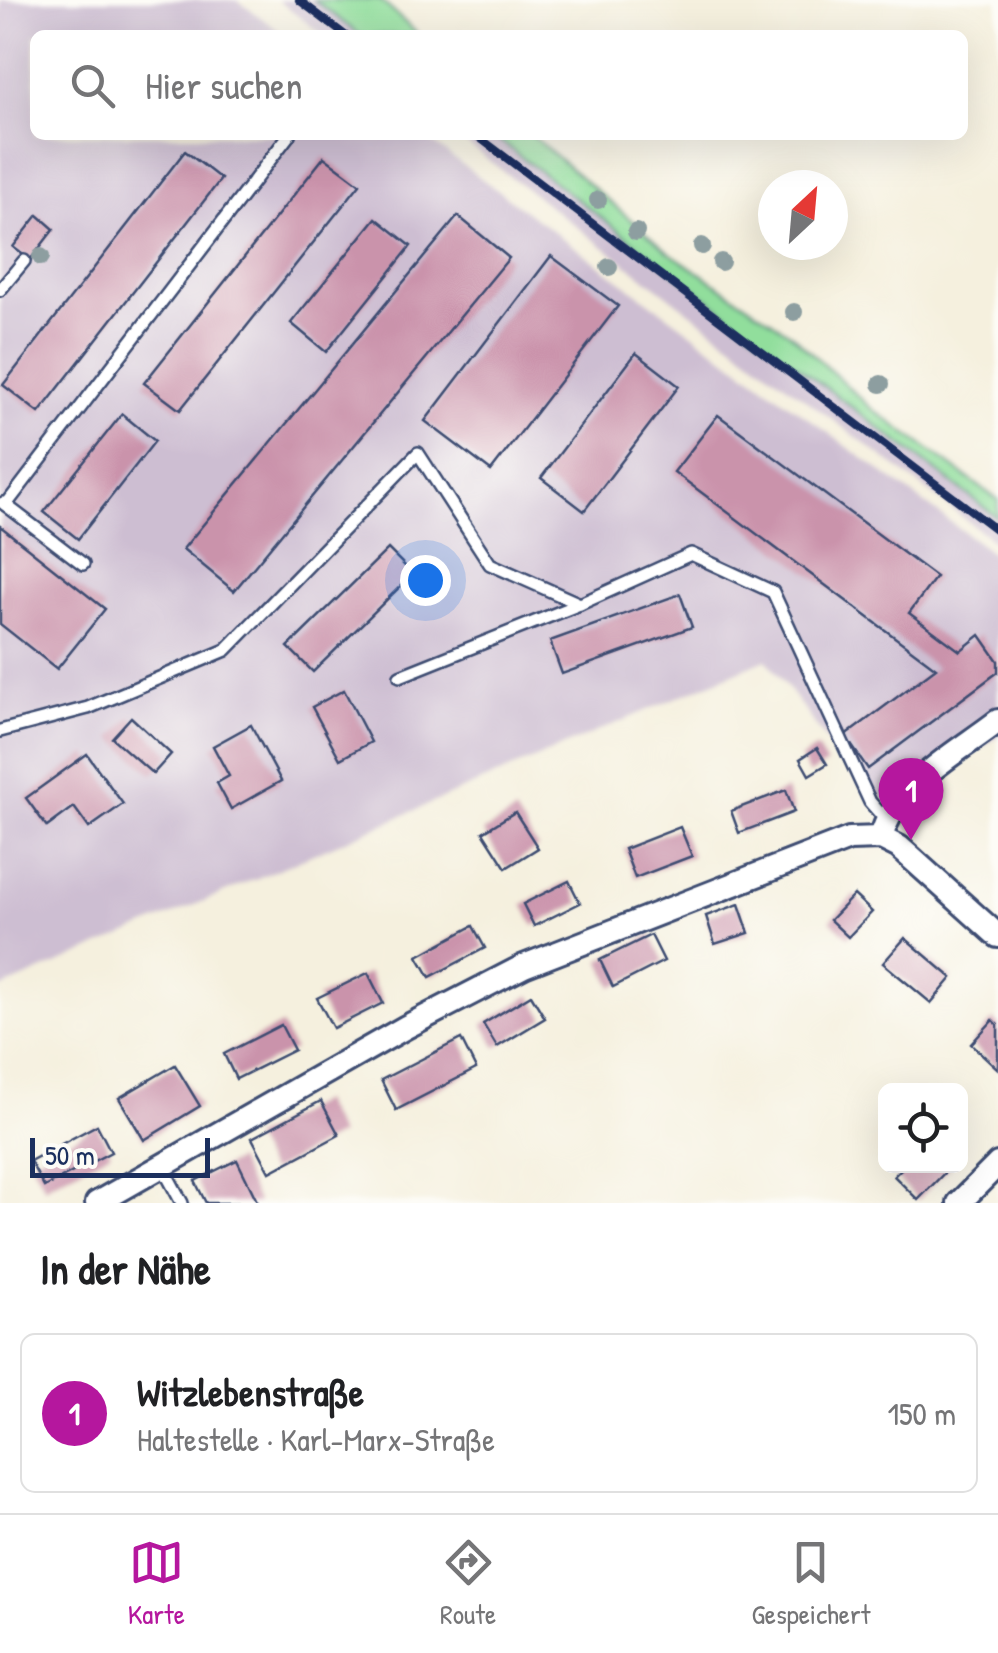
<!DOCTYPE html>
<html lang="de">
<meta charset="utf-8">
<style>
body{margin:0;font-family:"Patrick Hand",sans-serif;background:#f6f6f6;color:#202124}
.controls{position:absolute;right:30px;bottom:30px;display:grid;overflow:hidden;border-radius:15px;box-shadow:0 10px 40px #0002}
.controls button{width:90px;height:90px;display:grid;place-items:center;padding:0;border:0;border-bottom:2px solid #e0e0e0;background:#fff;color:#202124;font:50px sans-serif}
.compass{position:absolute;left:758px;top:170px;width:90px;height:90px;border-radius:50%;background:#fff;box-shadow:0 10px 40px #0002;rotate:26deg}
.scale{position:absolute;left:30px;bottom:25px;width:180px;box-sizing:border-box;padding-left:10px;border:5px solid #1b2f5e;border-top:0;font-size:28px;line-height:35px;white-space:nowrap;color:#1b2f5e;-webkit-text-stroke:8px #fdfcf7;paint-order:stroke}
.you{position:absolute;left:425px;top:580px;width:35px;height:35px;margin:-25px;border:8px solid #fff;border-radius:50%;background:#1a73e8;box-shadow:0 0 0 15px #1a73e833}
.badge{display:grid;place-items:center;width:65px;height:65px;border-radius:50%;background:#b5179e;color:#fff;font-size:32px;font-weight:700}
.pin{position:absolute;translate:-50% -82px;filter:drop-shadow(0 2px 5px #0008)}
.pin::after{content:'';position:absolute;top:52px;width:35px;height:30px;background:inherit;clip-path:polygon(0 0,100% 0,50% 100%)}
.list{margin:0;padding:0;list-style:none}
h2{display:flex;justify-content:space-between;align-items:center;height:130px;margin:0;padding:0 40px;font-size:42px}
h2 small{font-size:32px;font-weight:400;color:#757577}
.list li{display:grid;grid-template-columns:65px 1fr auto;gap:30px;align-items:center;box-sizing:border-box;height:160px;margin:0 20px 20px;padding:0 20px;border:2px solid #e0e0e0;border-radius:15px}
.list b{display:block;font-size:38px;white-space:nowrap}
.list p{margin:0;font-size:32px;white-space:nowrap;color:#757577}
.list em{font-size:32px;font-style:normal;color:#757577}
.icon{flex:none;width:55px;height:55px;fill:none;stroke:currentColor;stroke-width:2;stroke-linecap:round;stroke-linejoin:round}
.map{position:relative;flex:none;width:998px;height:1203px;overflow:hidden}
.search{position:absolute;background:#fff;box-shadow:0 10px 40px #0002;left:30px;right:30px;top:30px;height:110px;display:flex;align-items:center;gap:25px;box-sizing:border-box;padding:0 35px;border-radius:15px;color:#757577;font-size:38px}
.sheet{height:310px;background:#fff}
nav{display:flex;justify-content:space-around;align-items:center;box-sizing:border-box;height:140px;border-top:2px solid #e0e0e0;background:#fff;font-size:28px;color:#757577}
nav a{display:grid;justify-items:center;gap:5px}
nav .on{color:#b5179e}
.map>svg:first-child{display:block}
.industrial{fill:#cdbed2}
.green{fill:#91de9c;stroke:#56867d;stroke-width:2.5}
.building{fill:#ca93ab}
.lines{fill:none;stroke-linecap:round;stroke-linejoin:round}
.lane-casing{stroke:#3c4c71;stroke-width:16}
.street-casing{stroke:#3c4c71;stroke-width:28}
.lane{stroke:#fff;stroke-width:11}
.street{stroke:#fff;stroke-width:22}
.rail{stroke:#1b2f5e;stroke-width:8}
.tree{fill:#8d9ea0}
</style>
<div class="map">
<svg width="998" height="1203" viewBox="0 0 998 1203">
<rect width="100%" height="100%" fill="#fdfcf7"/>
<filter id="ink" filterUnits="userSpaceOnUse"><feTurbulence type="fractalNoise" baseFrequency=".01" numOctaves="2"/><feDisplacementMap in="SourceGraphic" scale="20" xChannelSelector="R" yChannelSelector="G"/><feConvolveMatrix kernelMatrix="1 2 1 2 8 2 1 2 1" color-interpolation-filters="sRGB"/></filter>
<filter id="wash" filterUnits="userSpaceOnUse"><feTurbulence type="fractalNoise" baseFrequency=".0048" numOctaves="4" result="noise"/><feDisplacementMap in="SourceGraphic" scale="40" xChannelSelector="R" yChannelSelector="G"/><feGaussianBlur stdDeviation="2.25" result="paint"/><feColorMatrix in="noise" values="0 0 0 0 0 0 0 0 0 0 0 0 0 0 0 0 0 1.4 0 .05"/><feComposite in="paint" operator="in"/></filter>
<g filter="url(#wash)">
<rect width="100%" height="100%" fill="#f5f0de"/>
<g class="industrial">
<polygon points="0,0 237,0 285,35 35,35 35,135 422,135 998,557 998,737 908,791 885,819 766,659 0,989"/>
<polygon points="277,0 314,0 360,35 323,35"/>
<polygon points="455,135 492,135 998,518 998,544"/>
</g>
<g class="green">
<polygon points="314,0 380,0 419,35 360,35"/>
<polygon points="492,135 531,135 670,253 790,333 870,407 998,500 998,518"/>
</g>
<g id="blocks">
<g class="building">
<polygon points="185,151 221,179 39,413 3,385"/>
<polygon points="324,157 360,184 180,410 144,383"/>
<polygon points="38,215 54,229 30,260 13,247"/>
<polygon points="458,216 509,258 234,591 183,549"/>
<polygon points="376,218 411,246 326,352 291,323"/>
<polygon points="551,256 618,306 491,471 425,421"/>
<polygon points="636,353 679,386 584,511 541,478"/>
<polygon points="122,414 155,441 78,539 44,512"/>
<polygon points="718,415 936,577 909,613 960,651 980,635 998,661 998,672 868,769 845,736 936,668 674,472"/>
<polygon points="0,526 105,609 57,669 0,624"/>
<polygon points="388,549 413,574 313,672 288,647"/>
<polygon points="680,594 692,627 562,674 550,641"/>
<polygon points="344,690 371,742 340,759 312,707"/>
<polygon points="131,717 171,754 153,774 112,738"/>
<polygon points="251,725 281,781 231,809 217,783 229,776 213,746"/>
<polygon points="817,748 827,764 809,775 800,759"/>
<polygon points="87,754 123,804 89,828 74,807 47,827 26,798"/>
<polygon points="786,790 794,812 739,833 731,811"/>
<polygon points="515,812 538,848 506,868 483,832"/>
<polygon points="680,827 692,856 635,878 624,849"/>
<polygon points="569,881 580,903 534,926 523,904"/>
<polygon points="854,895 872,912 848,937 830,920"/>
<polygon points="739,904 749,933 715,944 706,916"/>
<polygon points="473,926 485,948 430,977 418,956"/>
<polygon points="651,935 664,961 613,987 600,960"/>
<polygon points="905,938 952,978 931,1003 883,963"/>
<polygon points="368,973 383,1003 333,1028 317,998"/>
<polygon points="531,995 545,1018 497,1047 483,1024"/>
<polygon points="993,1020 998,1025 998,1069 971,1044"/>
<polygon points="281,1025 294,1050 236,1079 224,1054"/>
<polygon points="461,1039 476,1069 396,1110 381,1080"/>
<polygon points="175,1065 200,1106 144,1140 119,1098"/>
<polygon points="321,1101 339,1135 270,1172 252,1138"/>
<polygon points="97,1125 111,1152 44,1187 30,1161"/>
<polygon points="237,1160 258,1203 206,1203 195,1181"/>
<polygon points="904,1166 951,1166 918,1200 894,1176"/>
</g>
</g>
</g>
<g filter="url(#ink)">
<use href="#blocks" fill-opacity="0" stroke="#3c4c71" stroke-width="2.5"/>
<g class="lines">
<g class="lane-casing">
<g id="lane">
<polyline points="0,290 24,261"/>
<polyline points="3,503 83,564"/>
<polyline points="6,505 289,135"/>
<polyline points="400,676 580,604 691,554 773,592 870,802 885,819"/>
<polyline points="0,731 88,708 226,650 418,453 490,564 580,604"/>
<polyline points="162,1166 182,1203"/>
</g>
</g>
<g class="street-casing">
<g id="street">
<path d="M881,838C894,785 957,753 998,721"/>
<polyline points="97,1203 406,1027 524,966 849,839 881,838 899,847 998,936"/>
<polyline points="959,1203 998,1164"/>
</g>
</g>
<use href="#lane" class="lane"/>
<use href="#street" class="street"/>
<g class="rail">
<polyline points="299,0 345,35"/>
<polyline points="476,135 998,531"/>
</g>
</g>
<g class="tree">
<circle cx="598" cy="200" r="9"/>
<circle cx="636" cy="232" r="9"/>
<circle cx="702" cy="246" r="9"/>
<circle cx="41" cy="257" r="9"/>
<circle cx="721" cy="262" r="9"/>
<circle cx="609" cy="267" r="9"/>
<circle cx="794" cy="312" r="9"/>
<circle cx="881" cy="384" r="9"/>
</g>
</g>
</svg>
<div class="controls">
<button><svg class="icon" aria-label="locate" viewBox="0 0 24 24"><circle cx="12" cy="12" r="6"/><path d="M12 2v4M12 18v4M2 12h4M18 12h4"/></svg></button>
</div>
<svg class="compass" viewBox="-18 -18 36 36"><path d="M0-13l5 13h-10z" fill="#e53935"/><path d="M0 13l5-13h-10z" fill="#757577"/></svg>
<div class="scale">50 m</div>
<div class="you"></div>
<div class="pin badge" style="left:911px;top:840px">1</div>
<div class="search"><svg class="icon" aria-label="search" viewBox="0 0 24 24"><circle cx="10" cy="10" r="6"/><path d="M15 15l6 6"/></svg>Hier suchen</div>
</div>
<section class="sheet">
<h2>In der Nähe<small></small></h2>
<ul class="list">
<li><span class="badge">1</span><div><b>Witzlebenstraße</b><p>Haltestelle · Karl-Marx-Straße</p></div><em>150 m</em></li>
</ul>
</section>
<nav>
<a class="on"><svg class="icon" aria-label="map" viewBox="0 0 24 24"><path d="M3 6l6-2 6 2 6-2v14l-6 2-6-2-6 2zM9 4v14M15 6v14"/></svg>Karte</a>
<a><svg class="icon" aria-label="directions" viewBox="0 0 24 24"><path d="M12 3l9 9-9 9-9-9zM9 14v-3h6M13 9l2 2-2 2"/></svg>Route</a>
<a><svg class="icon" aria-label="saved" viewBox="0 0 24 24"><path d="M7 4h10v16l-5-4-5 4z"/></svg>Gespeichert</a>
</nav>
